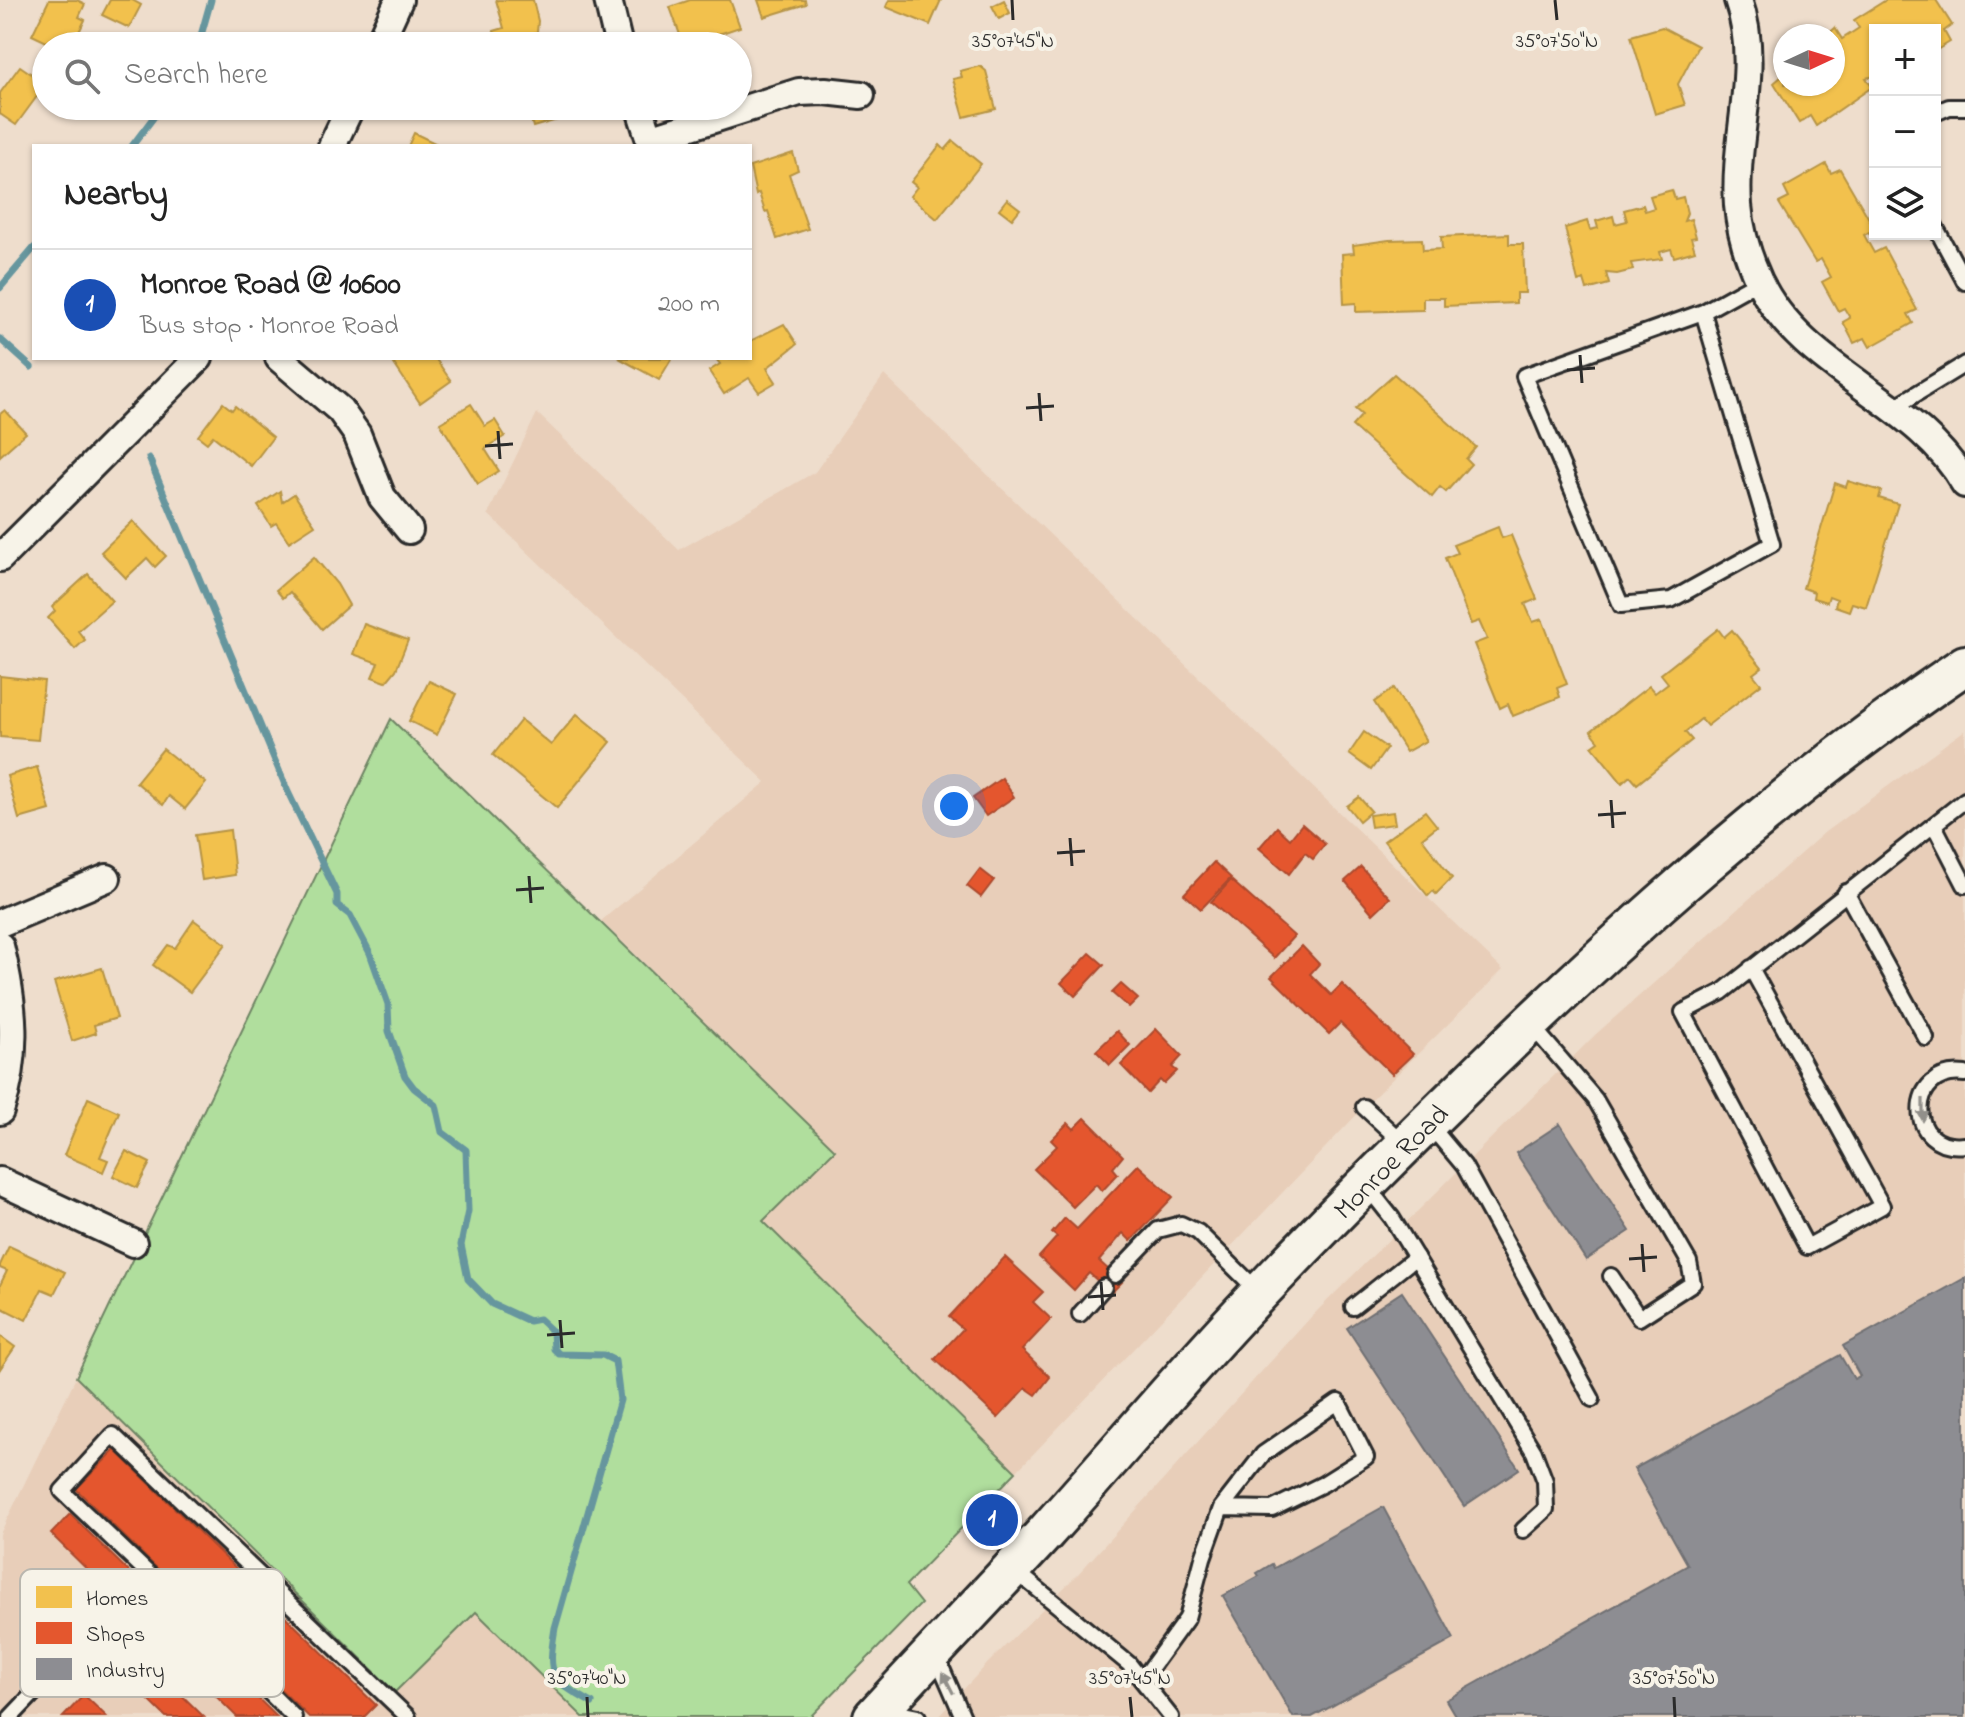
<!DOCTYPE html>
<meta charset="utf-8">
<style>
body{margin:0;font-family:"Indie Flower",sans-serif;background:#f2f2f2;color:#222}
.controls{position:absolute;right:24px;top:24px;display:grid;overflow:hidden;border-radius:0px;box-shadow:0 2px 6px #0004}
.controls button{width:72px;height:72px;display:grid;place-items:center;padding:0;border:0;border-bottom:2px solid #e0e0e0;background:#fff;color:#222;font:40px sans-serif}
.compass{position:absolute;left:1773px;top:24px;width:72px;height:72px;border-radius:50%;background:#fff;box-shadow:0 2px 6px #0004;rotate:86deg}
.you{position:absolute;left:954px;top:806px;width:28px;height:28px;margin:-20px;border:6px solid #fff;border-radius:50%;background:#1a73e8;box-shadow:0 0 0 12px #1a73e833}
.badge{display:grid;place-items:center;width:52px;height:52px;border-radius:50%;background:#111827;color:#fff;font-size:26px;font-weight:700}
.pin{position:absolute;translate:-50% -50%;border:4px solid #fff;box-shadow:0 2px 8px #0006}
.list{margin:0;padding:0;list-style:none}
h2{display:flex;justify-content:space-between;align-items:center;height:104px;margin:0;padding:0 32px;font-size:34px}
h2 small{font-size:26px;font-weight:400;color:#767676}
.list li{display:grid;grid-template-columns:52px 1fr auto;gap:24px;align-items:center;box-sizing:border-box;height:112px;padding:0 32px;border-top:2px solid #e0e0e0}
.list b{display:block;font-size:30px;white-space:nowrap}
.list p{margin:0;font-size:26px;white-space:nowrap;color:#767676}
.list em{font-size:26px;font-style:normal;color:#767676}
.icon{flex:none;width:44px;height:44px;fill:none;stroke:currentColor;stroke-width:2;stroke-linecap:round;stroke-linejoin:round}
.map{position:relative;flex:none;width:1965px;height:1717px;overflow:hidden}
.search{position:absolute;background:#fff;box-shadow:0 2px 6px #0004;left:32px;top:32px;width:720px;height:88px;display:flex;align-items:center;gap:20px;box-sizing:border-box;padding:0 28px;border-radius:44px;color:#767676;font-size:30px}
.panel{position:absolute;background:#fff;box-shadow:0 2px 6px #0004;left:32px;top:144px;width:720px;height:216px;border-radius:0px}
.map>svg:first-child{display:block}
.built{fill:#e8ceb9}
.green{fill:#b0de9d;stroke:#6e8464;stroke-width:2}
.homes{fill:#f2c14e;stroke:#b69444;stroke-width:2}
.shops{fill:#e4572e;stroke:#ac4a2d;stroke-width:2}
.industry{fill:#8d8d92;stroke:#707073;stroke-width:2}
.lines{fill:none;stroke-linecap:round;stroke-linejoin:round}
.stream{stroke:#66969e;stroke-width:7}
.service-casing{stroke:#2b2b2b;stroke-width:20}
.minor-casing{stroke:#2b2b2b;stroke-width:32}
.secondary-casing{stroke:#2b2b2b;stroke-width:44}
.service{stroke:#f7f3e8;stroke-width:14}
.minor{stroke:#f7f3e8;stroke-width:26}
.secondary{stroke:#f7f3e8;stroke-width:38}
.oneway{fill:#918f8a}
.ticks{fill:none;stroke:#2b2b2b;stroke-width:3}
.labels{text-anchor:middle;stroke-width:8;stroke-linejoin:round;paint-order:stroke}
.street-label{font-size:28px;fill:#2b2b2b;stroke:#f7f3e8}
.key{fill:#f7f3e8;stroke:#bab7af;stroke-width:2}
.key-label{font-size:22px;fill:#2b2b2b}
.ticks-label{font-size:20px;text-anchor:middle;fill:#2b2b2b;stroke:#f7f3e8;stroke-width:8;stroke-linejoin:round;paint-order:stroke}
</style>
<div class="map">
<svg width="1965" height="1717" viewBox="0 0 1965 1717">
<rect width="100%" height="100%" fill="#edc"/>
<filter id="ink" filterUnits="userSpaceOnUse"><feTurbulence type="fractalNoise" baseFrequency=".0125" numOctaves="2"/><feDisplacementMap in="SourceGraphic" scale="16" xChannelSelector="R" yChannelSelector="G"/><feConvolveMatrix kernelMatrix="1 2 1 2 8 2 1 2 1" color-interpolation-filters="sRGB"/></filter>
<g filter="url(#ink)">
<g class="built">
<polygon points="884,375 1503,970 1366,1105 1016,1472 762,1220 835,1149 601,921 766,782 488,514 537,413 679,550 815,472"/>
<polygon points="1965,730 1965,1717 938,1717 988,1663 1079,1573 1311,1317 1596,1034 1825,832"/>
<polygon points="76,1377 395,1692 476,1612 583,1717 0,1717 0,1534"/>
</g>
<polygon class="green" points="391,719 835,1150 763,1221 1016,1472 906,1585 921,1604 810,1717 583,1717 476,1612 395,1692 76,1377"/>
<g class="homes">
<polygon points="49,0 77,0 85,4 79,17 85,20 76,38 89,46 55,46 32,35"/>
<polygon points="110,0 132,0 141,5 129,28 102,15"/>
<polygon points="496,0 533,0 538,21 537,32 497,43 494,31 504,28"/>
<polygon points="690,0 730,0 740,27 707,38 709,44 684,46 670,7"/>
<polygon points="758,0 805,0 806,4 764,17"/>
<polygon points="889,0 941,0 930,25 886,7"/>
<polygon points="1004,0 1010,13 999,19 992,6"/>
<polygon points="1886,0 1936,0 1952,25 1944,31 1950,42 1935,51 1935,30 1875,30 1875,76 1866,78 1872,87 1816,126 1810,116 1799,123 1774,83 1782,76 1778,69 1785,65 1785,84 1833,84 1833,36 1826,36 1835,28 1842,39 1859,28 1854,20"/>
<polygon points="1662,27 1698,46 1678,84 1685,105 1655,114 1631,36"/>
<polygon points="20,66 46,84 16,125 0,114 0,93"/>
<polygon points="980,66 986,71 996,109 964,117 953,79 962,77 960,71"/>
<polygon points="527,106 561,106 564,118 533,127"/>
<polygon points="414,133 441,146 408,146"/>
<polygon points="953,141 981,164 937,219 910,196 917,187 911,182 940,145 945,150"/>
<polygon points="793,153 798,170 789,174 808,229 777,239 768,211 765,212 759,193 756,195 750,167"/>
<polygon points="1826,164 1831,173 1840,169 1875,229 1864,235 1874,253 1884,248 1917,310 1908,314 1913,323 1870,347 1865,338 1854,343 1843,322 1850,318 1844,308 1838,311 1822,282 1831,277 1821,259 1815,262 1779,203 1789,198 1784,188"/>
<polygon points="1672,190 1675,199 1683,197 1687,213 1684,221 1691,219 1696,237 1691,238 1695,251 1674,257 1671,249 1660,252 1662,259 1631,263 1633,270 1617,274 1606,273 1609,284 1587,290 1584,280 1578,282 1565,228 1587,221 1590,230 1598,228 1596,221 1613,216 1615,224 1627,221 1624,210 1643,205 1645,211 1654,208 1650,196"/>
<polygon points="1007,199 1020,209 1012,219 999,209"/>
<polygon points="1509,234 1509,244 1523,244 1525,293 1516,293 1516,303 1444,306 1444,298 1423,298 1423,310 1356,312 1356,303 1344,304 1342,254 1354,253 1353,245 1389,240 1422,239 1423,250 1442,249 1441,237"/>
<polygon points="784,324 797,344 767,368 776,382 759,392 749,378 724,394 709,371 720,364 716,359 750,358 750,341"/>
<polygon points="390,358 435,358 451,381 420,403"/>
<polygon points="619,358 672,358 659,380"/>
<polygon points="1394,374 1476,447 1466,459 1471,464 1446,492 1440,487 1432,497 1352,426 1362,415 1355,409"/>
<polygon points="223,403 232,410 235,406 273,437 251,466 213,436 207,443 198,436"/>
<polygon points="471,404 485,426 495,420 505,436 485,449 499,471 478,484 440,423"/>
<polygon points="5,410 26,433 0,456 0,414"/>
<polygon points="1848,481 1881,491 1879,498 1898,504 1866,607 1852,603 1849,611 1835,606 1837,599 1829,596 1827,602 1813,598 1814,592 1803,588 1835,483 1846,487"/>
<polygon points="280,491 282,502 294,494 315,525 289,542 276,523 271,526 258,506"/>
<polygon points="133,521 166,556 155,567 147,558 126,578 101,552"/>
<polygon points="1498,527 1502,538 1511,535 1537,599 1525,604 1533,622 1542,619 1567,684 1557,688 1560,697 1513,716 1508,704 1500,708 1474,644 1487,639 1479,621 1471,624 1445,558 1457,553 1453,545"/>
<polygon points="314,557 337,584 349,605 322,629 290,592 283,598 276,590"/>
<polygon points="88,574 112,601 78,631 85,640 75,649 48,618 55,611 52,607"/>
<polygon points="364,624 408,640 396,670 386,682 372,677 378,663 353,654"/>
<polygon points="1718,629 1724,637 1732,630 1762,667 1753,674 1761,684 1707,726 1701,719 1685,732 1692,740 1637,784 1630,776 1622,783 1592,746 1599,741 1591,731 1649,686 1655,693 1668,683 1661,674"/>
<polygon points="0,676 44,681 38,740 0,737"/>
<polygon points="429,681 457,694 437,735 409,721"/>
<polygon points="1394,688 1426,741 1406,752 1374,702"/>
<polygon points="577,714 611,742 557,808 493,755 521,720 551,745"/>
<polygon points="1364,732 1387,748 1371,770 1349,754"/>
<polygon points="163,749 206,783 185,809 169,796 163,805 136,782"/>
<polygon points="37,767 50,810 19,819 7,776"/>
<polygon points="1359,797 1371,811 1359,821 1347,806"/>
<polygon points="1425,811 1437,826 1422,838 1452,878 1436,894 1433,891 1428,896 1384,841"/>
<polygon points="1393,812 1395,824 1371,827 1369,815"/>
<polygon points="230,830 235,875 202,880 195,835"/>
<polygon points="194,920 226,944 190,992 153,965 168,945 175,948"/>
<polygon points="102,968 117,1018 94,1025 96,1033 72,1041 54,982"/>
<polygon points="88,1098 119,1112 100,1157 108,1160 103,1172 64,1155"/>
<polygon points="126,1151 150,1163 137,1188 113,1176"/>
<polygon points="9,1246 65,1272 54,1294 42,1289 26,1320 0,1307 0,1285 7,1271 0,1268 0,1265"/>
<polygon points="0,1336 15,1347 0,1369"/>
</g>
<g class="shops">
<polygon points="1002,778 1014,797 986,816 973,798"/>
<polygon points="1302,824 1325,844 1313,859 1305,853 1289,874 1259,848 1277,827 1290,839"/>
<polygon points="1214,862 1231,878 1201,909 1184,894"/>
<polygon points="1361,867 1390,898 1373,914 1345,881"/>
<polygon points="980,869 994,880 981,897 967,886"/>
<polygon points="1231,880 1294,936 1274,958 1211,902"/>
<polygon points="1302,946 1319,964 1310,974 1331,995 1342,984 1413,1054 1392,1074 1340,1023 1329,1034 1271,977"/>
<polygon points="1090,953 1104,965 1075,996 1061,983"/>
<polygon points="1121,984 1138,999 1129,1008 1112,993"/>
<polygon points="1156,1029 1182,1056 1172,1067 1177,1071 1164,1084 1160,1080 1148,1093 1121,1065"/>
<polygon points="1117,1031 1130,1045 1110,1065 1096,1051"/>
<polygon points="1085,1118 1123,1156 1113,1168 1118,1174 1102,1191 1096,1184 1073,1207 1034,1169 1057,1146 1051,1140 1068,1123 1074,1129"/>
<polygon points="1138,1165 1173,1197 1131,1241 1123,1233 1099,1261 1122,1282 1111,1293 1089,1273 1074,1290 1039,1257 1057,1237 1052,1233 1065,1218 1077,1229"/>
<polygon points="1005,1257 1043,1292 1033,1302 1051,1319 1022,1350 1050,1377 1036,1395 1026,1388 998,1418 935,1359 963,1329 949,1317"/>
<polygon points="115,1450 376,1705 364,1717 309,1717 76,1489"/>
<polygon points="70,1514 277,1717 237,1717 51,1534"/>
<polygon points="61,1577 204,1717 166,1717 42,1596"/>
<polygon points="84,1695 107,1717 63,1717"/>
</g>
<g class="industry">
<polygon points="1560,1124 1630,1231 1586,1260 1516,1153"/>
<polygon points="1965,1278 1965,1717 1456,1717 1446,1700 1688,1565 1634,1469 1840,1355 1854,1379 1860,1376 1843,1346"/>
<polygon points="1402,1292 1519,1469 1464,1506 1347,1328"/>
<polygon points="1383,1507 1454,1639 1312,1717 1293,1717 1223,1596 1259,1576 1257,1573 1272,1564 1274,1568"/>
</g>
<g class="lines">
<g class="stream">
<polyline points="198,46 211,0"/>
<polyline points="132,146 162,106"/>
<polyline points="0,288 34,248"/>
<polyline points="0,339 31,367"/>
<path d="M149,458L288,792L337,894V905L350,915L370,953L388,1004L389,1031L405,1076L414,1088L436,1105L442,1132L466,1150L468,1211L461,1245L468,1279L492,1304L529,1321L539,1319L553,1332L554,1349L559,1354L603,1355L615,1361L620,1400L555,1628C547,1676 550,1679 592,1703"/>
</g>
<g class="service-casing">
<g id="service">
<polyline points="1935,113 1949,107 1965,107"/>
<polyline points="1935,226 1965,282"/>
<polyline points="1703,312 1772,544 1671,600 1621,605 1524,376 1703,312 1759,281"/>
<polyline points="1893,408 1965,364"/>
<polyline points="1934,825 1965,885"/>
<polyline points="1846,892 1926,1038"/>
<polyline points="1751,968 1882,1206 1807,1247 1683,1012 1722,992 1965,800"/>
<polyline points="1532,1026 1595,1099 1689,1262 1693,1283 1639,1318 1611,1276"/>
<path d="M1965,1074C1906,1066 1905,1153 1965,1145"/>
<polyline points="1364,1107 1405,1145"/>
<polyline points="1428,1123 1464,1166 1592,1399"/>
<polyline points="1366,1185 1392,1218 1534,1452 1545,1481 1546,1509 1523,1530"/>
<polyline points="1115,1275 1158,1230 1181,1224 1198,1232 1259,1292"/>
<polyline points="1353,1307 1416,1257"/>
<polyline points="1080,1314 1104,1287"/>
<polyline points="1012,1568 1129,1664 1171,1717"/>
<polyline points="936,1655 963,1717"/>
<polyline points="1142,1680 1187,1618 1203,1558 1221,1508 1263,1454 1338,1402 1366,1457 1323,1484 1272,1509 1221,1508"/>
<polyline points="885,1710 918,1717"/>
<polyline points="11,1717 51,1675"/>
<polyline points="294,1717 172,1596 62,1491 113,1435 408,1717"/>
</g>
</g>
<g class="minor-casing">
<g id="minor">
<polyline points="608,0 619,46"/>
<path d="M1738,0C1762,67 1733,137 1738,205C1740,232 1748,257 1759,281C1802,372 1916,398 1965,484"/>
<polyline points="378,46 399,0"/>
<polyline points="639,106 652,146"/>
<polyline points="650,139 799,92 825,91 861,95"/>
<polyline points="332,146 351,106"/>
<polyline points="279,358 340,410 357,434 382,497 409,530"/>
<polyline points="0,558 199,358"/>
<polyline points="0,923 107,878"/>
<path d="M0,946C14,1003 19,1055 0,1111"/>
<polyline points="0,1181 133,1243"/>
</g>
</g>
<g class="secondary-casing">
<path id="secondary" d="M873,1717C930,1655 988,1595 1045,1533C1110,1461 1172,1387 1238,1316C1309,1240 1383,1166 1458,1093C1616,938 1781,789 1965,665"/>
</g>
<use href="#service" class="service"/>
<use href="#minor" class="minor"/>
<use href="#secondary" class="secondary"/>
</g>
<defs><path id="oneway-solid" d="M-6-.8H1V-3.2L6.5 0L1 3.2V.8H-6Z" transform="scale(2)"/></defs>
<g class="oneway">
<use href="#oneway-solid" transform="translate(1923 1110) rotate(90)"/>
<use href="#oneway-solid" transform="translate(948 1683) rotate(-117)"/>
</g>
</g>
<path class="ticks" d="M1012,0L1013,20M1555,0L1557,20M1580,355L1582,383M1567,370L1595,368M1039,393L1041,421M1026,408L1054,406M498,431L500,459M485,446L513,444M1611,800L1613,828M1598,815L1626,813M1070,838L1072,866M1057,853L1085,851M529,876L531,903M516,890L544,888M1642,1244L1644,1272M1629,1259L1657,1257M1101,1282L1103,1310M1088,1297L1116,1295M560,1320L562,1348M547,1335L575,1333M587,1697L588,1717M1130,1697L1132,1717M1674,1697L1675,1717"/>
<g class="labels">
<g class="street-label">
<text transform="translate(1390 1161) rotate(-45)" y="10">Monroe Road</text>
</g>
</g>
<rect x="20" y="1569" width="264" height="128" rx="12" class="key"/>
<rect x="36" y="1586" width="36" height="22" fill="#f2c14e"/>
<rect x="36" y="1622" width="36" height="22" fill="#e4572e"/>
<rect x="36" y="1658" width="36" height="22" fill="#8d8d92"/>
<g class="key-label">
<text x="86" y="1605">Homes</text>
<text x="86" y="1641">Shops</text>
<text x="86" y="1677">Industry</text>
</g>
<g class="ticks-label">
<text x="1013" y="47">35°07'45"N</text>
<text x="1557" y="47">35°07'50"N</text>
<text x="587" y="1684">35°07'40"N</text>
<text x="1130" y="1684">35°07'45"N</text>
<text x="1674" y="1684">35°07'50"N</text>
</g>
</svg>
<div class="controls">
<button>+</button>
<button>−</button>
<button><svg class="icon" aria-label="layers" viewBox="0 0 24 24"><path d="M12 4l9 5-9 5-9-5zM3 14l9 5 9-5"/></svg></button>
</div>
<svg class="compass" viewBox="-18 -18 36 36"><path d="M0-13l5 13h-10z" fill="#e53935"/><path d="M0 13l5-13h-10z" fill="#767676"/></svg>
<div class="you"></div>
<div class="pin badge" style="left:992px;top:1520px;background:#1a4fb4">1</div>
<div class="search"><svg class="icon" aria-label="search" viewBox="0 0 24 24"><circle cx="10" cy="10" r="6"/><path d="M15 15l6 6"/></svg>Search here</div>
<section class="panel">
<h2>Nearby<small></small></h2>
<ul class="list">
<li><span class="badge" style="background:#1a4fb4">1</span><div><b>Monroe Road @ 10600</b><p>Bus stop · Monroe Road</p></div><em>200 m</em></li>
</ul>
</section>
</div>
